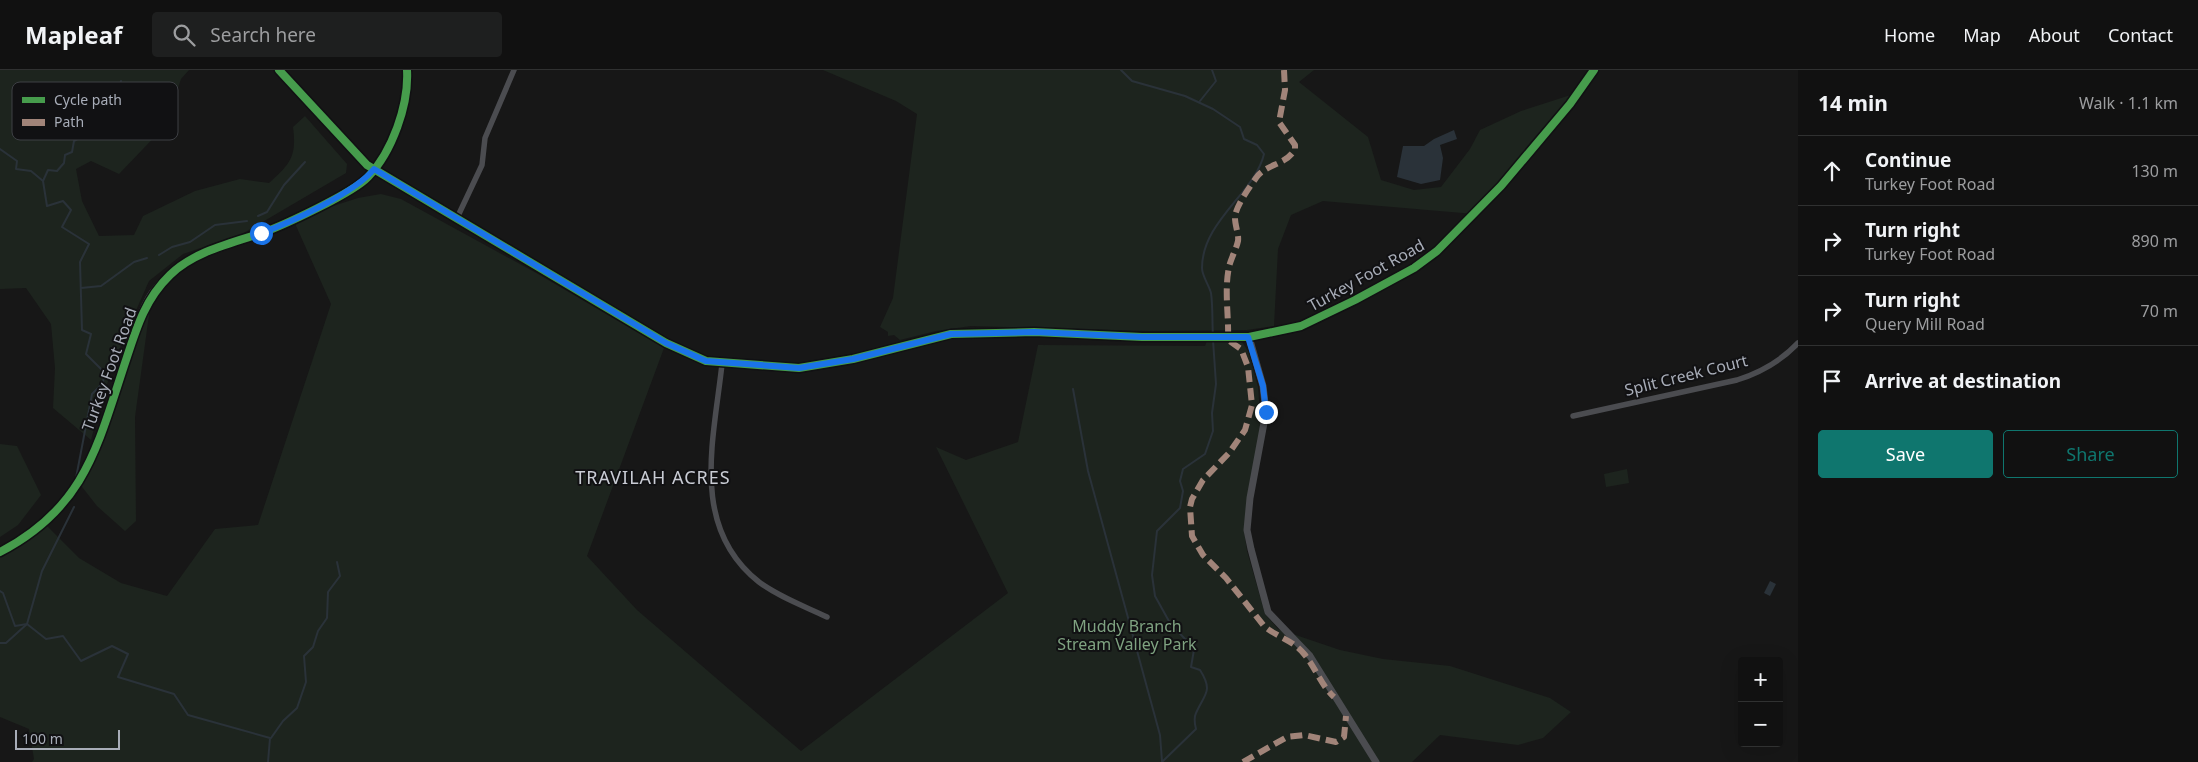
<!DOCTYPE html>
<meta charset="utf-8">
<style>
body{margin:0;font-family:"Noto Sans",sans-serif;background:#1e1f1f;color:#f1f3f6}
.controls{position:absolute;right:15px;bottom:15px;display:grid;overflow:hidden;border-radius:5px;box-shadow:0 5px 20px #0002}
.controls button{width:45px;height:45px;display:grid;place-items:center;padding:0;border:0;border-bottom:1px solid #303131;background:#111;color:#f1f3f6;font:25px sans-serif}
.scale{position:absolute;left:15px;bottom:12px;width:105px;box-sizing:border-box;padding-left:5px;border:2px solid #a8adb8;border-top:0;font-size:14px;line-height:18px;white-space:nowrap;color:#a8adb8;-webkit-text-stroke:4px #111113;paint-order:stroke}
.stop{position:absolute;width:15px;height:15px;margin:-11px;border:4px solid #1a73e8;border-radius:50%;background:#fff}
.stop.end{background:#1a73e8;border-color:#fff;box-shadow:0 1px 5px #0008}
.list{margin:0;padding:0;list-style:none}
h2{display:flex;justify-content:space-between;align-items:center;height:65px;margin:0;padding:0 20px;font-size:21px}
h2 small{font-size:16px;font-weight:400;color:#9c9d9f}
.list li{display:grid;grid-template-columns:32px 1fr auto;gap:15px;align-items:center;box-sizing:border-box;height:70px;padding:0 20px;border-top:1px solid #303131}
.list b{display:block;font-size:19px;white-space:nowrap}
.list p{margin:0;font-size:16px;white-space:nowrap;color:#9c9d9f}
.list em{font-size:16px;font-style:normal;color:#9c9d9f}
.actions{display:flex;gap:10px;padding:15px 20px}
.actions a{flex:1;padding:11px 0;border:1px solid #0f766e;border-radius:5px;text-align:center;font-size:18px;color:#0f766e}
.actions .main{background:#0f766e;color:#fff}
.icon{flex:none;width:28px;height:28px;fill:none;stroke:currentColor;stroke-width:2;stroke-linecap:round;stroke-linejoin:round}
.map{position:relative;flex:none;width:1798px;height:692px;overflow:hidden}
header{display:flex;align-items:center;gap:30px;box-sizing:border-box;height:70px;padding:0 25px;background:#111;border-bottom:1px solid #303131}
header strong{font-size:24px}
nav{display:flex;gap:28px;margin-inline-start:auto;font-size:18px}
.search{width:350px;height:45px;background:#1e1f1f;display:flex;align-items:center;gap:12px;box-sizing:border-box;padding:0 18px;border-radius:5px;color:#9c9d9f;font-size:19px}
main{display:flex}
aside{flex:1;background:#111}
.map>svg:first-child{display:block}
.green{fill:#1d241e}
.water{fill:#2a3239}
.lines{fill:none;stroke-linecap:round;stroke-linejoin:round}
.stream{stroke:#2a3239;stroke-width:2}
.minor{stroke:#4b4c50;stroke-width:5.5}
.tertiary{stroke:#4b4c50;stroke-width:7}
.quiet{stroke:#a18479;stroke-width:6;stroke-dasharray:12 6;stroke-linecap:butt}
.cycleway-casing{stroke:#111113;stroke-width:11}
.cycleway{stroke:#469c4c;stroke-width:8}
.route{stroke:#1a73e8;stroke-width:6}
.labels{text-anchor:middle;stroke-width:4;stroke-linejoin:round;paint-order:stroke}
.street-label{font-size:16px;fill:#a8adb8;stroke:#111113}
.park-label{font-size:16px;fill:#7fa381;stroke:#111113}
.neighbourhood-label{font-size:18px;letter-spacing:1px;fill:#c9ccd4;stroke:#111113}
.key{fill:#111113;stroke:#3e4045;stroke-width:1}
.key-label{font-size:14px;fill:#a8adb8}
</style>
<header>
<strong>Mapleaf</strong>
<div class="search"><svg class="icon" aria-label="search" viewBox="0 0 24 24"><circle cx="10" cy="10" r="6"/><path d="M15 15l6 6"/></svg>Search here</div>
<nav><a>Home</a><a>Map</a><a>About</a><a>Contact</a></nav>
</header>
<main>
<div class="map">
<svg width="1798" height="692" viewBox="0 0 1798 692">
<rect width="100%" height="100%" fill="#171717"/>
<g class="green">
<path d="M0,0H189L181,9L166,55L119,104L91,91L76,99L82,131L99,166L134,165L143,146L195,121L240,109L269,113C290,94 297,87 293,57L305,46L347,94L346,103L242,164L183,184L149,211L123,270L102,328L91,370L53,338L55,298L51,254L26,218L0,219Z"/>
<polygon points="823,0 1314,0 1299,12 1368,67 1381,110 1414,120 1441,117 1470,79 1480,60 1521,41 1580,22 1474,144 1323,131 1291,145 1278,179 1274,256 1247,260 1149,261 971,256 936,261 900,270 894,265 888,266 888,262 880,257 893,228 917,44 896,31"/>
<polygon points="381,124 401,129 538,204 664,278 587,486 637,540 801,681 1008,523 936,377 966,390 1018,372 1038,275 1205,276 1207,271 1242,272 1248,281 1258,317 1260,341 1260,366 1244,461 1247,481 1265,544 1278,559 1340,580 1383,589 1450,596 1550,628 1571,642 1543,668 1518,675 1440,665 1412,692 32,692 34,689 29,659 0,647 0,482 45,454 79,488 121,513 167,526 215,459 258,455 331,234 293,149 358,128"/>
<polygon points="152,223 135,347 136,451 125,461 97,436 79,413"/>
<polygon points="0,374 17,376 41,425 18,455 0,467"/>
<polygon points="1627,399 1629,413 1606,417 1604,404"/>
</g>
<g class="water">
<polygon points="1454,60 1457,69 1440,75 1443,88 1440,110 1421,114 1397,107 1403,76 1424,76 1434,69"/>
<polygon points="1770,511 1776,514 1770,526 1764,523"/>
</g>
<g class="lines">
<g class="stream">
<path d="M1121,0L1132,11L1185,26L1213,39L1240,57L1244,69L1257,75L1264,84C1255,123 1202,151 1202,198C1202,206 1209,215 1211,223C1213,237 1212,252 1213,266"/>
<polyline points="1200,31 1216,11 1212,0"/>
<polyline points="0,79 17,91 16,99 31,101 43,111 47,136 63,131 71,140 62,157 89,174 80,192 82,260 91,264 86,284 104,302 103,313 92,324 76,408"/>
<path d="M43,111L48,100L57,101L64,93L65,85L72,82L74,71C85,66 94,53 102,43L101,36L117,23L121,11"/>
<polyline points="258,146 267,142 284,115 305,92"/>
<polyline points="159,185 172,177 190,172 215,155 247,151"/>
<polyline points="81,218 101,216 134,192 147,188"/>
<polyline points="1073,319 1088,401 1160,665 1162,691"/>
<polyline points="0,521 3,523 15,556 27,554 46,569 63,566 81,591 112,576 128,584 118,607 174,624 188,645 270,668 268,692"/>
<polyline points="0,573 6,573 27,554 42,501 74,437"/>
<polyline points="271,668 283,651 297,638 306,612 304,586 313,577 318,561 327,548 328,522 340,506 337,492"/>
<path d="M1162,692L1196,659C1195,655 1194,647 1196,643C1204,624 1214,622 1200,600L1191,597L1195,574L1185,569L1170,553L1155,526L1152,505L1157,461L1180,438L1183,421L1180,411L1183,399L1205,384L1213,361L1212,343L1216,314L1213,270"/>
</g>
<g class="minor">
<path d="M374,99C395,72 409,34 407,0"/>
<polyline points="457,148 482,95 485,68 514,0"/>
<path d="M722,294C714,369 689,457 759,512C779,527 804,536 827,547"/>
<path d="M1573,346L1737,310C1759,303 1782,290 1798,273"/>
</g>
<g class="tertiary">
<polyline points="279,0 367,95 666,273 706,291 799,298 853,289 951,264 1034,262 1142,267 1249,267 1301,256 1355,230 1414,198 1437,181 1501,116 1570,34 1594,0"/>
<polyline points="1249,267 1263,316 1266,342 1250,428 1247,460 1251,479 1268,542 1310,586 1376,692"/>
<path d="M0,482C86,438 97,375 126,290C133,268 139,242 152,223C181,182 235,176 278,157C295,150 311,140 328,131C346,122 362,115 374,99"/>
</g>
<g class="quiet">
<path d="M1284,0L1285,20L1279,52L1295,75V79C1287,95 1265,94 1256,108C1249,118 1235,137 1235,148C1235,156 1239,164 1238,171C1236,180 1231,188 1229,197C1224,221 1229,246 1228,270L1241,279L1248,297L1252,335L1245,360L1229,383L1203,410L1192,429L1190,437L1192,466L1203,485L1226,508L1264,556C1278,568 1292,569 1305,585C1316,599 1321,615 1334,627"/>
<polyline points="1243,692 1287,667 1304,665 1336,672 1344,667 1346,646"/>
</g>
<g class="cycleway-casing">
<g id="cycleway">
<polyline points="279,0 367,95 666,273 706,291 799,298 853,289 951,264 1034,262 1142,267 1249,267 1301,256 1355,230 1414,198 1437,181 1501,116 1570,34 1594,0"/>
<path d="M0,482C87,437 98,373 127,287C137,256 146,228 170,205C193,182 231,173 262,163C284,155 353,123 368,107C392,82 409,35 407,0"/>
</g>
</g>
<use href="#cycleway" class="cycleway"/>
</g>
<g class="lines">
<path class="route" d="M261,163C290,153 356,122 374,99L666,273L706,291L799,298L853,289L951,264L1034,262L1142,267H1248L1263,316L1266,342"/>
</g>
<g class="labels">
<g class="street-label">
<text transform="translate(1366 205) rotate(-29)" y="6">Turkey Foot Road</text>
<text transform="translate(109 299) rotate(-70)" y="6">Turkey Foot Road</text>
<text transform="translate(1686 305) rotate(-14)" y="6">Split Creek Court</text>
</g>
<g class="park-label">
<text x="1127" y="562">Muddy Branch<tspan x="1127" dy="18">Stream Valley Park</tspan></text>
</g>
<g class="neighbourhood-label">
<text x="653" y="414">TRAVILAH ACRES</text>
</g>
</g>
<rect x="12" y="12" width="166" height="58" rx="8" class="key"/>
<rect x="22" y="27" width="23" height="6" fill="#469c4c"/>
<rect x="22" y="49" width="23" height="7" fill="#a18479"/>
<g class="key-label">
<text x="54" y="35">Cycle path</text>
<text x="54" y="57">Path</text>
</g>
</svg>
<div class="controls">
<button>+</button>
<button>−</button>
</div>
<div class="scale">100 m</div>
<div class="stop" style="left:261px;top:163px"></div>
<div class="stop end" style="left:1266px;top:342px"></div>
</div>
<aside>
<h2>14 min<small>Walk · 1.1 km</small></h2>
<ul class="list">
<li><svg class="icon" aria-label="ahead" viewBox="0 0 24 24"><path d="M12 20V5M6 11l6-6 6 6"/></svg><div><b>Continue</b><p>Turkey Foot Road</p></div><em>130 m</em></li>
<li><svg class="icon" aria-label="right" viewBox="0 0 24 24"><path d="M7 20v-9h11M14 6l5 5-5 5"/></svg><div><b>Turn right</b><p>Turkey Foot Road</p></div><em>890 m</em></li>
<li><svg class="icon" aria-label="right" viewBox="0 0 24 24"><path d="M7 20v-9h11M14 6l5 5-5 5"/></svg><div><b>Turn right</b><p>Query Mill Road</p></div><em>70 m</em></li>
<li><svg class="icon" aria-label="arrive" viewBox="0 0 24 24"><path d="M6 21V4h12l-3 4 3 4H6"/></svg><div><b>Arrive at destination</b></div></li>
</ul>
<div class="actions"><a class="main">Save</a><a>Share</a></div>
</aside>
</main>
